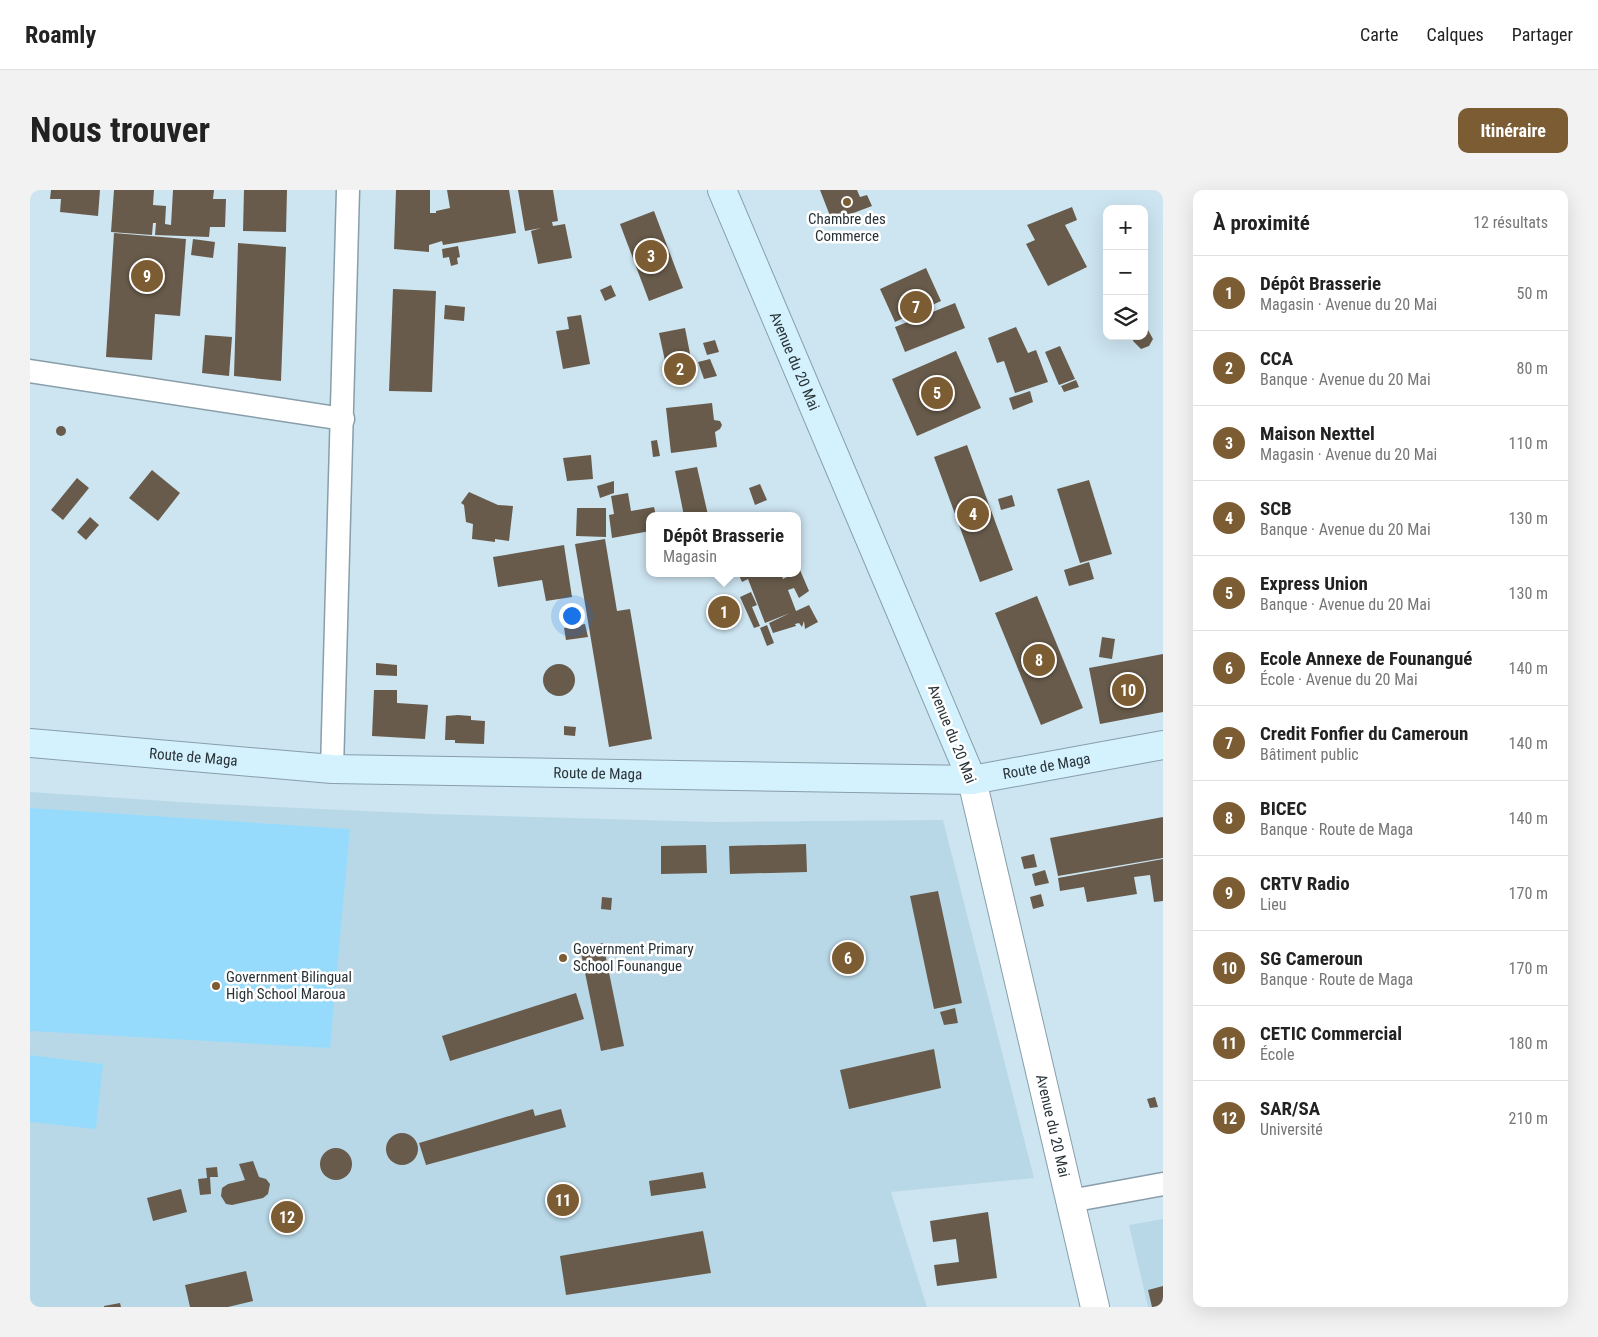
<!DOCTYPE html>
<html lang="fr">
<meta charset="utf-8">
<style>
body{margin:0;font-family:"Roboto Condensed",sans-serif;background:#f2f2f2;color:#222}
.controls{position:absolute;right:15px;top:15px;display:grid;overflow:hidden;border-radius:10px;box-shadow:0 5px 20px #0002}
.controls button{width:45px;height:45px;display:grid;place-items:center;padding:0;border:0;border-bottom:1px solid #e0e0e0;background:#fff;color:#222;font:25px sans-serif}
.you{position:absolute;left:541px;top:425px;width:18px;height:18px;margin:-12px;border:4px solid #fff;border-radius:50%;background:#1a73e8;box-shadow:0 0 0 8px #1a73e833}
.badge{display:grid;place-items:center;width:32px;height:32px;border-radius:50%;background:#7c5c32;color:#fff;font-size:16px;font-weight:700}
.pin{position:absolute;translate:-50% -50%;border:2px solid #fff;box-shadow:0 1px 5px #0006}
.popup{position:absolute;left:616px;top:322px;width:155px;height:65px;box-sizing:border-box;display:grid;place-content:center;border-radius:10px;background:#fff;filter:drop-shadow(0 1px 4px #0005);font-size:16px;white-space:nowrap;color:#767676}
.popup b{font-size:19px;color:#222}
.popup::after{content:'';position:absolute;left:50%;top:100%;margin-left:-10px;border:10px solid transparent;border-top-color:#fff}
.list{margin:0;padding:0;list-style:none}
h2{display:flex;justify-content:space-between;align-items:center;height:65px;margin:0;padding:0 20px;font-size:21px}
h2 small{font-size:16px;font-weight:400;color:#767676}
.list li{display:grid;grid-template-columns:32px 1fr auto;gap:15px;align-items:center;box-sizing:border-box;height:75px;padding:0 20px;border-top:1px solid #e0e0e0}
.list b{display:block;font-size:19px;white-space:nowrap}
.list p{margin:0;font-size:16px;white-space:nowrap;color:#767676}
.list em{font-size:16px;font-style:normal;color:#767676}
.icon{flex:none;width:28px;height:28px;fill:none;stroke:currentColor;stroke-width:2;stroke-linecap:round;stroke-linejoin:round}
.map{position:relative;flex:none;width:1133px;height:1117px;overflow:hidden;border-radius:10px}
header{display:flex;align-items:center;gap:30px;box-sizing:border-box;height:70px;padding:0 25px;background:#fff;border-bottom:1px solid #e0e0e0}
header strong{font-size:24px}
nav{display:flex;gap:28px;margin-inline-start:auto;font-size:18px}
.intro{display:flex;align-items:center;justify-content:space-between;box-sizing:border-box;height:120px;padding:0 30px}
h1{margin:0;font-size:35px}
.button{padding:12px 22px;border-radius:10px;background:#7c5c32;color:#fff;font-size:18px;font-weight:700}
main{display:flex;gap:30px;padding:0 30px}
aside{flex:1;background:#fff;border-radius:10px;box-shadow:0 5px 20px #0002}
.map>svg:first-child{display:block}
.built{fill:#b9d8e7}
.green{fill:#97dbfc}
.building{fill:#685b4b}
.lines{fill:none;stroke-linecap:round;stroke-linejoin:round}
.minor-casing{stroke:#889ea9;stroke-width:25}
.tertiary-casing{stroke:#889ea9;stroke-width:30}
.secondary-casing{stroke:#889ea9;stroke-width:30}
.minor{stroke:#fff;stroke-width:22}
.tertiary{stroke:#fff;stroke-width:28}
.secondary{stroke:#d4f1fe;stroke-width:28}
.poi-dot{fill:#7c5c32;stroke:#fff;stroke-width:2}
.labels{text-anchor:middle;stroke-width:5;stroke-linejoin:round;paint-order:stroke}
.poi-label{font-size:15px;fill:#293337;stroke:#fff;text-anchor:start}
.street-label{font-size:15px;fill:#293337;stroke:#fff}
</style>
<header>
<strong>Roamly</strong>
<nav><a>Carte</a><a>Calques</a><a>Partager</a></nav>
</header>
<div class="intro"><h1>Nous trouver</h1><a class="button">Itinéraire</a></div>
<main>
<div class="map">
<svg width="1133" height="1117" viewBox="0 0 1133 1117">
<rect width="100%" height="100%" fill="#cde5f1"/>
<g class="built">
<polygon points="0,602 181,614 402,624 685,632 913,630 1004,988 861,1002 897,1117 0,1117"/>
<polygon points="1133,1029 1133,1117 1118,1117 1099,1035"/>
</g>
<g class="green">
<polygon points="0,618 320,639 300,858 0,841"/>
<polygon points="0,865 73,874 66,939 0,932"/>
</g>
<g class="building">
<polygon points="21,0 70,0 68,26 30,22 31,9 20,9"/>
<polygon points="84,0 124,0 123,15 136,16 135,34 141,35 143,0 184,0 183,9 196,9 195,37 180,37 179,47 125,45 126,33 123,33 122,45 81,42"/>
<polygon points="214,0 257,0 256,42 213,41"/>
<polygon points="366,0 400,0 400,23 406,23 406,21 420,18 417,0 479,0 486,43 413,55 412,51 399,55 399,62 364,59"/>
<polygon points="488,0 523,0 528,31 522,32 523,36 535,34 542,68 508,74 501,41 511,38 495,41"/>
<polygon points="790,0 827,0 830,7 837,5 842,16 802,31"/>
<polygon points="1042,17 1047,30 1035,35 1057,77 1018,96 996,54 1005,50 997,35"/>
<polygon points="624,21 653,98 619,111 590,34"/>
<polygon points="84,43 156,49 150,126 125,124 122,170 76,167"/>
<polygon points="163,49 185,52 183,68 161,65"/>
<polygon points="208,53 256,57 251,191 204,186"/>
<polygon points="428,56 430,67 427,68 428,74 421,76 419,67 413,68 412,59"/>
<polygon points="896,78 911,111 865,132 850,99"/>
<polygon points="581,95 586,106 575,111 570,100"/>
<polygon points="363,99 406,101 402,202 359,201"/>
<polygon points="925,113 935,138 875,162 865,137"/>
<polygon points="415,115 435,117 434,131 414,129"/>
<polygon points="551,125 560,174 533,179 526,141 539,139 537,127"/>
<polygon points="986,137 998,163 1006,160 1018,192 985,203 974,171 967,173 958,148"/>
<polygon points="655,138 665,189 640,194 629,143"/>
<polygon points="1114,140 1118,140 1123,149 1119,156 1111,159 1103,151 1104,146 1114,146"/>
<polygon points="175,145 202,147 199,186 172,183"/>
<polygon points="685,150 689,162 677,165 673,153"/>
<polygon points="1030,156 1045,189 1029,195 1015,162"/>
<polygon points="926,161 951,218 887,246 862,189"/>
<polygon points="680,169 687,186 674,189 668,172"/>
<polygon points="1046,190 1049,197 1034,202 1031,196"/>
<polygon points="1000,201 1003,212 983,220 979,208"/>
<polygon points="682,213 684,230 690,231 692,235 690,239 685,242 687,257 641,263 636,218"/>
<circle cx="31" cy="241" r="5"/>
<polygon points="627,250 630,266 623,267 621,251"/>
<polygon points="937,255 983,380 950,392 904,267"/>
<polygon points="561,265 563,289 537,291 533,268"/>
<polygon points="667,277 678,325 654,326 645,281"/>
<polygon points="122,280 150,303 128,331 99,308"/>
<polygon points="47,288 59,298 33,330 21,320"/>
<polygon points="1059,290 1082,364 1050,373 1027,299"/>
<polygon points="584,291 584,303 570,308 567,296"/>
<polygon points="730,294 737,310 725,315 719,298"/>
<polygon points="439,302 468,315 483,316 479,351 465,349 465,352 442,349 443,334 436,332 434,315 431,313"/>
<polygon points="598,303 601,321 624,317 626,326 620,326 620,341 582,348 579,325 584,324 581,306"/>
<polygon points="982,305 985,316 971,320 968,309"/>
<polygon points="547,318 576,318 576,347 546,346"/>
<polygon points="60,327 69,335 56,350 47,342"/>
<polygon points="575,349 587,421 600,419 622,549 579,557 545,354"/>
<polygon points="534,355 542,407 516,411 512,390 468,397 463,367"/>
<polygon points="1059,372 1064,389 1039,396 1034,380"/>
<polygon points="770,380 779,401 769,408 764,398 758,400 766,421 779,415 788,432 775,439 774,431 772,437 769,433 765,434 766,436 743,443 739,433 760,423 735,433 718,389 712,392 708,383 751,383 753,389"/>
<polygon points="721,402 727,415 722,417 730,436 724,438 710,407"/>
<polygon points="1007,406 1053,518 1011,535 965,423"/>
<polygon points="555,434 558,447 536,450 534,438"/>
<polygon points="737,435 744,453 737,456 730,438"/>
<polygon points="1072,447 1085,449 1082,469 1069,467"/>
<polygon points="1133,464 1133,522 1070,534 1059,478"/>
<polygon points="346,473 367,475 367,486 346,485"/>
<circle cx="529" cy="490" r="16"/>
<polygon points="344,500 367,500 367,513 398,515 395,549 342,546"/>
<polygon points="428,525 441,526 441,530 455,531 454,554 425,553 425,550 415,550 416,526"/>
<polygon points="534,536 546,537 545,546 534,545"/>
<polygon points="1133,627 1133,668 1028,686 1020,648"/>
<polygon points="776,654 777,682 700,684 699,656"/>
<polygon points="676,655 677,683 631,684 631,656"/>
<polygon points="1004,664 1007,677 994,679 991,667"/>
<polygon points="1133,669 1133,711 1124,712 1120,685 1104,687 1107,704 1057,712 1054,697 1030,701 1028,688"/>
<polygon points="1015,680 1019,693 1005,696 1002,684"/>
<polygon points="908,701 932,813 904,819 880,706"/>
<polygon points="1011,704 1014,716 1003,719 1000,707"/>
<polygon points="572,707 582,708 581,720 571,719"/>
<polygon points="573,753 594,856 571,861 550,758"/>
<polygon points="546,803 554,829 420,871 412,846"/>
<polygon points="925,818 928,833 914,835 910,822"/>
<polygon points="904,859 911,898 819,919 810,880"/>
<polygon points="1125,907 1128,917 1120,918 1117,909"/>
<polygon points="503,919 505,926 531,919 536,937 396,975 389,953"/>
<circle cx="372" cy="959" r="16"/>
<circle cx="306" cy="974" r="16"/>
<polygon points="223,971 229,987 236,989 240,994 238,1004 233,1008 202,1015 196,1014 191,1006 192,998 198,994 215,990 209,974"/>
<polygon points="187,977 188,987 180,987 181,1004 170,1005 168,989 177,988 176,978"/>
<polygon points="673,982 676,998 621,1006 619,991"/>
<polygon points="151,999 157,1022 123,1031 117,1008"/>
<polygon points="958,1022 967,1088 907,1096 904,1075 929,1072 926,1049 903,1052 900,1031"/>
<polygon points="673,1041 681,1083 536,1105 530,1066"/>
<polygon points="216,1081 223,1111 198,1117 160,1117 155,1095"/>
<polygon points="1133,1096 1133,1117 1122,1117 1118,1100"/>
<polygon points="90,1113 91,1117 74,1117 74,1116"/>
</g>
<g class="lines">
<g class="minor-casing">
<g id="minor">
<polyline points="0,181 313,229"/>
<polyline points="302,579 318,0"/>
<polyline points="1040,1011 1133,994"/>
</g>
</g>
<g class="tertiary-casing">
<g id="tertiary">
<path id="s1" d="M942,590L1065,1117"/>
</g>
</g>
<g class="secondary-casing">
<g id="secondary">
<path id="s2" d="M692,0L942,590"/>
<path id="s3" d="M0,553L302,579L942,590L1133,555"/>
</g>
</g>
<use href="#minor" class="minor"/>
<use href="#tertiary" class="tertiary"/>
<use href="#secondary" class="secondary"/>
</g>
<g class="poi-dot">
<circle cx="817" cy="12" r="5"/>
<circle cx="533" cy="768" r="5"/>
<circle cx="186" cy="796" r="5"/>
</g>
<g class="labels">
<g class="poi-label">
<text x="817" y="34" text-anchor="middle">Chambre des<tspan x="817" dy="17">Commerce</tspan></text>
<text x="543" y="764">Government Primary<tspan x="543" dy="17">School Founangue</tspan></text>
<text x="196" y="792">Government Bilingual<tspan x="196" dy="17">High School Maroua</tspan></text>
</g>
<g class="street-label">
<text dy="5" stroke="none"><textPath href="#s2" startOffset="186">Avenue du 20 Mai</textPath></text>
<text transform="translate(922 544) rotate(68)" y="5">Avenue du 20 Mai</text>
<text dy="5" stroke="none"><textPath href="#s3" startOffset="164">Route de Maga</textPath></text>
<text dy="5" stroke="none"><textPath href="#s3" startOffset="1019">Route de Maga</textPath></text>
<text dy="5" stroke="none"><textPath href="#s3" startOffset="569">Route de Maga</textPath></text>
<text dy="5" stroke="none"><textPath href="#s1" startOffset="355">Avenue du 20 Mai</textPath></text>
</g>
</g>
</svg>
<div class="controls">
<button>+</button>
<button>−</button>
<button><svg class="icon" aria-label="layers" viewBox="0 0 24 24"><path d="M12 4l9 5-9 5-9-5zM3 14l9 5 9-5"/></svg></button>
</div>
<div class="you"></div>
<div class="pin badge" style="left:694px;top:422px">1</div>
<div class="popup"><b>Dépôt Brasserie</b>Magasin</div>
<div class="pin badge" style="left:650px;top:179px">2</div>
<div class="pin badge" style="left:621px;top:66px">3</div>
<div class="pin badge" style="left:943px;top:324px">4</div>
<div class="pin badge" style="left:907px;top:203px">5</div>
<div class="pin badge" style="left:818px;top:768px">6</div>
<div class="pin badge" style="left:886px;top:117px">7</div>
<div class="pin badge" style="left:1009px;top:470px">8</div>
<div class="pin badge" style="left:117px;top:86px">9</div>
<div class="pin badge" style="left:1098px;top:500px">10</div>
<div class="pin badge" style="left:533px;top:1010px">11</div>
<div class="pin badge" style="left:257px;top:1027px">12</div>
</div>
<aside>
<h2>À proximité<small>12 résultats</small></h2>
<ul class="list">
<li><span class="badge">1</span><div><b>Dépôt Brasserie</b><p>Magasin · Avenue du 20 Mai</p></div><em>50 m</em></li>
<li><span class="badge">2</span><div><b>CCA</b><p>Banque · Avenue du 20 Mai</p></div><em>80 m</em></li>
<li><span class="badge">3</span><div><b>Maison Nexttel</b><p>Magasin · Avenue du 20 Mai</p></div><em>110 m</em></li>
<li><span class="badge">4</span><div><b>SCB</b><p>Banque · Avenue du 20 Mai</p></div><em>130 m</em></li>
<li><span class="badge">5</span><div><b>Express Union</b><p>Banque · Avenue du 20 Mai</p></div><em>130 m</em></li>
<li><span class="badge">6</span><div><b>Ecole Annexe de Founangué</b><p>École · Avenue du 20 Mai</p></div><em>140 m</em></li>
<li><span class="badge">7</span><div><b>Credit Fonfier du Cameroun</b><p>Bâtiment public</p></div><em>140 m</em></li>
<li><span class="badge">8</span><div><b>BICEC</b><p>Banque · Route de Maga</p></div><em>140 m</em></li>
<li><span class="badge">9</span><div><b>CRTV Radio</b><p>Lieu</p></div><em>170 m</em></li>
<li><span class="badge">10</span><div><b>SG Cameroun</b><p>Banque · Route de Maga</p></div><em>170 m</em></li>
<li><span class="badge">11</span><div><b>CETIC Commercial</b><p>École</p></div><em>180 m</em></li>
<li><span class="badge">12</span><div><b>SAR/SA</b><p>Université</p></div><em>210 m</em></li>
</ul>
</aside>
</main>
